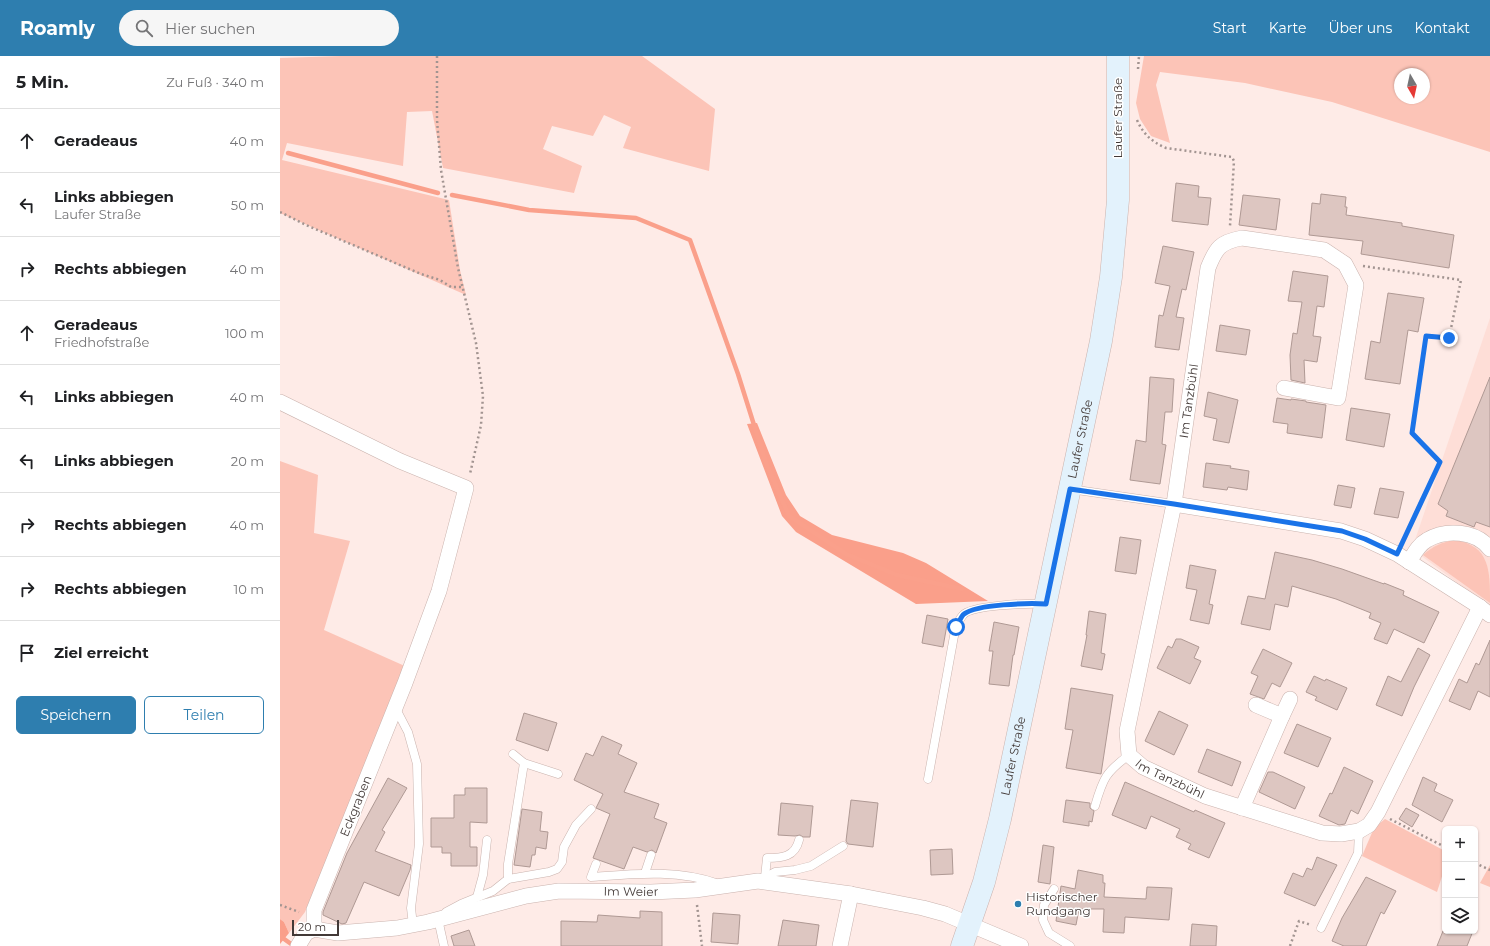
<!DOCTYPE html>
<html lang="de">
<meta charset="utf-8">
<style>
body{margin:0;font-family:Montserrat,sans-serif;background:#f6f6f6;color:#202124}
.controls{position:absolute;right:12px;bottom:12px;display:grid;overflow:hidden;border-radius:6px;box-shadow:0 1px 3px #0004}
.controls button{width:36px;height:36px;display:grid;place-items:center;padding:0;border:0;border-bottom:1px solid #e0e0e0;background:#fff;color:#202124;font:20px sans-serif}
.compass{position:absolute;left:1114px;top:12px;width:36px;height:36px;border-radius:50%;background:#fff;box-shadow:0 1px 3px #0004;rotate:171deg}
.scale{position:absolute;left:12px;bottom:10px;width:47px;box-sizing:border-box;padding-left:4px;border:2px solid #423937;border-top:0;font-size:11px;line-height:14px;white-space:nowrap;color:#423937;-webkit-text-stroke:3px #fff;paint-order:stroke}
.stop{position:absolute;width:12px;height:12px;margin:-9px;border:3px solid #1a73e8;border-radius:50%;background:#fff}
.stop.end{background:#1a73e8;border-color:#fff;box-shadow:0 1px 4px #0008}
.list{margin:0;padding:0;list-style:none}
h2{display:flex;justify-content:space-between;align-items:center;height:52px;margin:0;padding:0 16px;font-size:17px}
h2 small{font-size:13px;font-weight:400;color:#757577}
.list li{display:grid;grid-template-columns:26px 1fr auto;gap:12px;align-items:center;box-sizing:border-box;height:64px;padding:0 16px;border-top:1px solid #e0e0e0}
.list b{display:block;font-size:15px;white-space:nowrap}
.list p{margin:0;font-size:13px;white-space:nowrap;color:#757577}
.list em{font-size:13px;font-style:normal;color:#757577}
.actions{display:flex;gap:8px;padding:12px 16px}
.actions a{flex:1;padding:9px 0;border:1px solid #2e7eaf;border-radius:6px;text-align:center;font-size:14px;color:#2e7eaf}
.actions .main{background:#2e7eaf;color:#fff}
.icon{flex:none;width:22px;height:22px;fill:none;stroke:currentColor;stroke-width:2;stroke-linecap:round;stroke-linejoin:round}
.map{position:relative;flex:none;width:1210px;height:890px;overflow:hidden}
header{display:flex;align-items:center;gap:24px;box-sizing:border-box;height:56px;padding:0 20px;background:#2e7eaf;color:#fff}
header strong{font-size:19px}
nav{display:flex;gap:22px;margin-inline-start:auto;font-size:14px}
.search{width:280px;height:36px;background:#f6f6f6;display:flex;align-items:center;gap:10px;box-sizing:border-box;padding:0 14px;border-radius:22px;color:#757577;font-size:15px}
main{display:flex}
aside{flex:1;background:#fff}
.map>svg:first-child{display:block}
.built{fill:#feded7}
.green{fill:#fcc4b7;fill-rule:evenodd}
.forest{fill:#fa9f8a}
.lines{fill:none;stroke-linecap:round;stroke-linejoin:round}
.stream{stroke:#faa08b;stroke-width:4.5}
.building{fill:#ddc6c1;stroke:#af9994}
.lane-casing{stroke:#cab3ae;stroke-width:9}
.street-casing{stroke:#cab3ae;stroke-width:16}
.secondary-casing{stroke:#cab3ae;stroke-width:23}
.path{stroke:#a29491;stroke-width:2.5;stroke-dasharray:2 3;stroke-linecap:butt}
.lane{stroke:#fff;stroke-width:8}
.street{stroke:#fff;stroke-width:15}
.secondary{stroke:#e3f2fc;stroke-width:22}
.route{stroke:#1a73e8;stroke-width:5}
.poi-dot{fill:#2e7eaf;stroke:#fff;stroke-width:1.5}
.labels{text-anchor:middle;stroke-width:3;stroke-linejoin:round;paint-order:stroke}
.street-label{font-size:12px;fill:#423937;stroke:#fff}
.poi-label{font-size:12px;fill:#423937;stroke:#fff;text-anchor:start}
</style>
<header>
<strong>Roamly</strong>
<div class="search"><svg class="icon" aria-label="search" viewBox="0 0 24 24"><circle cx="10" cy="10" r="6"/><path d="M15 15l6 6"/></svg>Hier suchen</div>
<nav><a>Start</a><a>Karte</a><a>Über uns</a><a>Kontakt</a></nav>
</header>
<main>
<aside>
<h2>5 Min.<small>Zu Fuß · 340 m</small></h2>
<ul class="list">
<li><svg class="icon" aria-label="ahead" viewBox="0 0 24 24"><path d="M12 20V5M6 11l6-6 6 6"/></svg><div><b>Geradeaus</b></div><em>40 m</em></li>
<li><svg class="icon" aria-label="left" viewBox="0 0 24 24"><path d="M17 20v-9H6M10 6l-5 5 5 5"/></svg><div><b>Links abbiegen</b><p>Laufer Straße</p></div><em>50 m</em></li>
<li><svg class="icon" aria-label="right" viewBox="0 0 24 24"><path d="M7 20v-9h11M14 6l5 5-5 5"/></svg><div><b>Rechts abbiegen</b></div><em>40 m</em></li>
<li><svg class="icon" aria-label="ahead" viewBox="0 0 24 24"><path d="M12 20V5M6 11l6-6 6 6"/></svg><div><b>Geradeaus</b><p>Friedhofstraße</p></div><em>100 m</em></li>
<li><svg class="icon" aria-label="left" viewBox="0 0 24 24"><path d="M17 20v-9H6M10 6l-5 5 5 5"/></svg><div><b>Links abbiegen</b></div><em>40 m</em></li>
<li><svg class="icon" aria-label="left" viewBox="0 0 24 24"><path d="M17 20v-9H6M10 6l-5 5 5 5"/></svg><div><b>Links abbiegen</b></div><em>20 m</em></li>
<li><svg class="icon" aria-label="right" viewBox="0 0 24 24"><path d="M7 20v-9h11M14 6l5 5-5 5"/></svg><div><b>Rechts abbiegen</b></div><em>40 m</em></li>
<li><svg class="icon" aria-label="right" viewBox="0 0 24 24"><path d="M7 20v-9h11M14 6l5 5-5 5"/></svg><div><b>Rechts abbiegen</b></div><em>10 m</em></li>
<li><svg class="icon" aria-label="arrive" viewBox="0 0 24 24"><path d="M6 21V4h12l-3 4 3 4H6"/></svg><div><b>Ziel erreicht</b></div></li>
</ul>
<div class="actions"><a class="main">Speichern</a><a>Teilen</a></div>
</aside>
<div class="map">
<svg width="1210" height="890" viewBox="0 0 1210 890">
<rect width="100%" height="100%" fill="#feebe7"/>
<polygon class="built" points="1210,262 1210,551 1132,493"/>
<g class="green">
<polygon points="61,0 362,0 435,53 429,115 343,92 351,71 324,59 313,80 272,70 263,93 302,110 294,137 163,112 152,55 127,56 123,110 7,87 2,104 169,144 180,214 186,239 0,157 0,2"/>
<path d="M864,0H1210V96L1052,46L965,27L880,16L876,29L890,87L871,80L860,63L856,47ZM1120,18H1144V42H1120Z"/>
<polygon points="0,405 38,419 34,477 70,485 44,574 127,611 121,632 25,856 9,877 4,866 0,863"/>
<path d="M1175,484C1210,490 1210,514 1210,547L1143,499C1153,490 1162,486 1175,484Z"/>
<polygon points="1105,763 1165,795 1165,811 1157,836 1082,800 1094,772"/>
<polygon points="1210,809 1210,831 1200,827"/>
</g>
<g class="forest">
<polygon points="477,367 506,439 520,460 552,479 623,497 646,507 708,545 636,548 516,476 502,460 467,368"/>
<polygon points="0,863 4,866 9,877 0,888"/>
</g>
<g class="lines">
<g class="stream">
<polyline points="8,97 158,137"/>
<polyline points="172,139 249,154 356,162 410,184 458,318 486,407 509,460 566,498 617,519 682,533"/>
<polyline points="0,880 14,890"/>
</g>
</g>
<g class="building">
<polygon points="896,127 919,130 918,141 931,142 928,169 892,165"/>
<polygon points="1041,138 1066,141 1065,151 1067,151 1066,159 1122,167 1122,170 1174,179 1169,212 1081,198 1083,185 1029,179 1032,147 1040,148"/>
<polygon points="963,139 1000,143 996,174 959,169"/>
<polygon points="883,190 914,196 906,234 902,233 896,261 904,262 899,294 875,291 879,259 883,260 890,230 875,227"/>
<polygon points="1013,215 1048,220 1044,251 1037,250 1033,280 1041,281 1037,306 1024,304 1025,327 1011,324 1010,299 1013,277 1017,278 1022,246 1008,245"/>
<polygon points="1108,237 1144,242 1138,276 1128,274 1120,328 1085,323 1091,285 1100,287"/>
<polygon points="940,269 970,274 966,299 936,295"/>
<polygon points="870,321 894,323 892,356 885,356 882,388 886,389 880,428 850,424 856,384 866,386"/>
<polygon points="1210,321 1210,471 1196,466 1194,471 1166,460 1168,455 1158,448"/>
<polygon points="928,336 958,344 949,387 933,384 937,363 924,360"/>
<polygon points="997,342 1011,344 1011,343 1026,345 1026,346 1046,349 1042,382 1007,377 1008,368 993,366"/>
<polygon points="1071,352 1110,358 1104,391 1066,384"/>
<polygon points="926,407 951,410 950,412 969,415 967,434 948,431 947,434 923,431"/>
<polygon points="1058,429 1075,432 1071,452 1054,449"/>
<polygon points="1100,432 1124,436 1118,462 1094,458"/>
<polygon points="840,481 861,484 856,518 835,515"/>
<polygon points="995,496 1032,504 1062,513 1104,528 1104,527 1124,535 1123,539 1159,556 1144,587 1114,573 1107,588 1094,583 1101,567 1089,562 1091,557 1056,543 1012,530 1008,551 995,548 990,574 961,568 968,540 985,543"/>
<polygon points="910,509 936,514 929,548 933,549 929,568 910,564 917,534 906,532"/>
<polygon points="809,555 826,558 821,597 825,598 822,614 801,610 807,579 806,579"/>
<polygon points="647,559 668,563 663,591 642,587"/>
<polygon points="714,566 739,571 734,599 733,599 729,630 709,628 713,595 709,595"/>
<polygon points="896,583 901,583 919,591 914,602 921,605 910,628 877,612 888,590 892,592"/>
<polygon points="1210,584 1210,641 1198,635 1190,654 1169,645 1179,623 1187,627 1196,607 1199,609"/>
<polygon points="1138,592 1150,599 1134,631 1122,660 1096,649 1108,620 1121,626"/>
<polygon points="983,593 1012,607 1000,631 992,627 984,643 970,638 978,620 971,617"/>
<polygon points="1034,620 1045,625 1046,623 1067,632 1057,654 1035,644 1037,641 1026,636"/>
<polygon points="791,632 833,639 821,718 786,712 793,674 785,673"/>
<polygon points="879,655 908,669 894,699 865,685"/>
<polygon points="244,657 277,667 268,695 236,684"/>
<polygon points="1017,668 1051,682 1038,711 1004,697"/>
<polygon points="322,680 342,689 338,698 357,707 344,736 379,748 374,762 387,767 376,797 372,794 367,796 353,791 344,813 313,802 330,758 316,752 323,738 294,724 306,697 313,700"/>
<polygon points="927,693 961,706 952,730 918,716"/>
<polygon points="1064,711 1093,725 1078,758 1071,754 1065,768 1059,769 1039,760 1050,737 1052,738"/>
<polygon points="988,716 993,716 1025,731 1015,753 979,736"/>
<polygon points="1143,721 1157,728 1154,735 1173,744 1162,766 1132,749"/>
<polygon points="108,722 127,732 102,774 105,776 95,795 131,809 130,814 119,840 84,826 66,867 62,868 43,859 43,856 67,797"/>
<polygon points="845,726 914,756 915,754 945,767 929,802 908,793 911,788 896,781 900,773 871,760 866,773 832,759"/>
<polygon points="185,732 207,732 207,767 190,766 190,791 197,791 197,810 171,810 171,797 162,797 162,791 151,791 151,762 174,762 174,739 185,739"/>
<polygon points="571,744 598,747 593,791 568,788 566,785"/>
<polygon points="786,744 810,747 810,752 814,755 812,766 809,765 809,770 783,766"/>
<polygon points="501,747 533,750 530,781 523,781 520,779 515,780 498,779"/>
<polygon points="1126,752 1139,759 1132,771 1119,763"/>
<polygon points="242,753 262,756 260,775 268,776 266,793 256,791 255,799 252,799 250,811 234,809"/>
<polygon points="763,789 774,791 770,828 758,826"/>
<polygon points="672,793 673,818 651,819 650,794"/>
<polygon points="1037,801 1057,809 1035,850 1004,837 1013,817 1023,821 1027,812 1032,814"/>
<polygon points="798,814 823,819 823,827 825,827 824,841 866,843 867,831 892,832 889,864 845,861 844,877 823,876 824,853 799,853 796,869 776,865 781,830 795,833"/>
<polygon points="1086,821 1116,835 1104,858 1101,856 1086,890 1064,890 1052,885 1062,862"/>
<polygon points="360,855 382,856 382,890 281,890 281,865 317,866 318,859 360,862"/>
<polygon points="433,857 460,859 458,888 431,886"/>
<polygon points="503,864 539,869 536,890 498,890"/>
<polygon points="912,868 937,870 936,890 910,890"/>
<polygon points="189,874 195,890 174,890 171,880"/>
<polygon points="1163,875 1193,875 1187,890 1157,890"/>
</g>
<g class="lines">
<g class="lane-casing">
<g id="lane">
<polyline points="790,433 894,448"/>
<polyline points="115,651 128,676 137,708 139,788 131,852 133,869"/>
<polyline points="244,707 278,718"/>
<path d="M648,723L672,591C674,581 675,568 683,559C691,549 750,547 765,548"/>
<path d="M815,750C823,722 826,716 849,699"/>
<path d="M316,808L311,821C353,818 398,813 439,828"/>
<polyline points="365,817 371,799"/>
<path d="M485,821L487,802C502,802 515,801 519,784"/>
<polyline points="228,823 228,808 244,707 233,698"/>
<polyline points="480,824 495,816 515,814 531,810 563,790"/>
<polyline points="774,833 764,849 763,864 769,877 790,890"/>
<polyline points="197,841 203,819 207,784"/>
<polyline points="166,856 181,848 213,835 228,823 269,816 277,813 282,806 284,791 296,769 311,753"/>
<polyline points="158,863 164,890"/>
<polyline points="1041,872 1078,797 1079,775"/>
</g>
</g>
<g class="street-casing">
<g id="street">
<path id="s1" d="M1004,332L1058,342L1076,229L1065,208L1044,194L962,182C940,186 936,192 928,212L894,448L847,675L849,699L863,711L925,740L1042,777L1061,778L1079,775L1089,769L1098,756L1200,551"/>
<polyline points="0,346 120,405 186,432 159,535 125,627 34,854 34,873"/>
<polyline points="894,448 1061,475 1085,483 1117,498 1200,551 1210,559"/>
<path d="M1129,506C1134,498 1138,489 1147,484C1165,473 1196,474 1210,493"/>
<polyline points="1002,660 1010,643"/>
<polyline points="962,752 1002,660 976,649"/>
<path id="s2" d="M18,890L26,877L34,873L58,877L117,872L148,866L246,840L279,835L371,836L415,834L478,825L571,838L643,852L665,858L741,890"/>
<polyline points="560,890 571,838"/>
</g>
</g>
<g class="secondary-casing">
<g id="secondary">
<path id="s3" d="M682,890L704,826L720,763L821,285L831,221L838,144V0"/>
</g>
</g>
<g class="path">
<polyline points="157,0 157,64 161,114 178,212 196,287 203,340 201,369 190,418"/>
<polyline points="858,13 859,0"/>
<path d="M857,64C863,78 872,86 886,92L952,101L954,105L950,170"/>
<polyline points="0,156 26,169 141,218 160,224 171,231 182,231"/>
<polyline points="1083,210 1181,224 1169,282 1146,280 1132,377 1160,406 1139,449 1123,485"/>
<polyline points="1110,763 1165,791"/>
<polyline points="1195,807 1210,814"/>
<polyline points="0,849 19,856"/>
<polyline points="417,849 422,890"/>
<polyline points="1010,890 1019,865 1031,869"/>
</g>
<use href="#lane" class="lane"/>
<use href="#street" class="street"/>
<use href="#secondary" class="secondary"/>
</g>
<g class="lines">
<path class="route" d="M676,571C679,567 681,560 684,558C697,548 749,547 766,548L790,433L894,448L1062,475L1085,483L1117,498L1160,406L1132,377L1146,280L1169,282"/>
</g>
<circle class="poi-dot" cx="738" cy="848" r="4"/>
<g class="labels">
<g class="street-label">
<text transform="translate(838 62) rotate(-90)" y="4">Laufer Straße</text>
<text transform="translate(909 345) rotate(-82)" y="4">Im Tanzbühl</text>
<text dy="4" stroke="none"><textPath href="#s3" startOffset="521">Laufer Straße</textPath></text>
<text dy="4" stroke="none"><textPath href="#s3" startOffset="197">Laufer Straße</textPath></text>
<text dy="4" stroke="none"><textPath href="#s1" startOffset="892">Im Tanzbühl</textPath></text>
<text transform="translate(76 750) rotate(-68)" y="4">Eckgraben</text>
<text dy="4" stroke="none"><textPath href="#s2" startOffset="346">Im Weier</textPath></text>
</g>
<g class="poi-label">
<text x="746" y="845">Historischer<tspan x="746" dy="14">Rundgang</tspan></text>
</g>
</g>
</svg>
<div class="controls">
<button>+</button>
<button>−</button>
<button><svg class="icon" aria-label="layers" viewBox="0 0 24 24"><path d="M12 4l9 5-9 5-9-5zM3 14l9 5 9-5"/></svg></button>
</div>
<svg class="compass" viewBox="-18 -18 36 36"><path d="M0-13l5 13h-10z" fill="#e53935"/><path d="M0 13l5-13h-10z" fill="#757577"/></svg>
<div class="scale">20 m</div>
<div class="stop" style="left:676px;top:571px"></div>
<div class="stop end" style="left:1169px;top:282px"></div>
</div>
</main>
